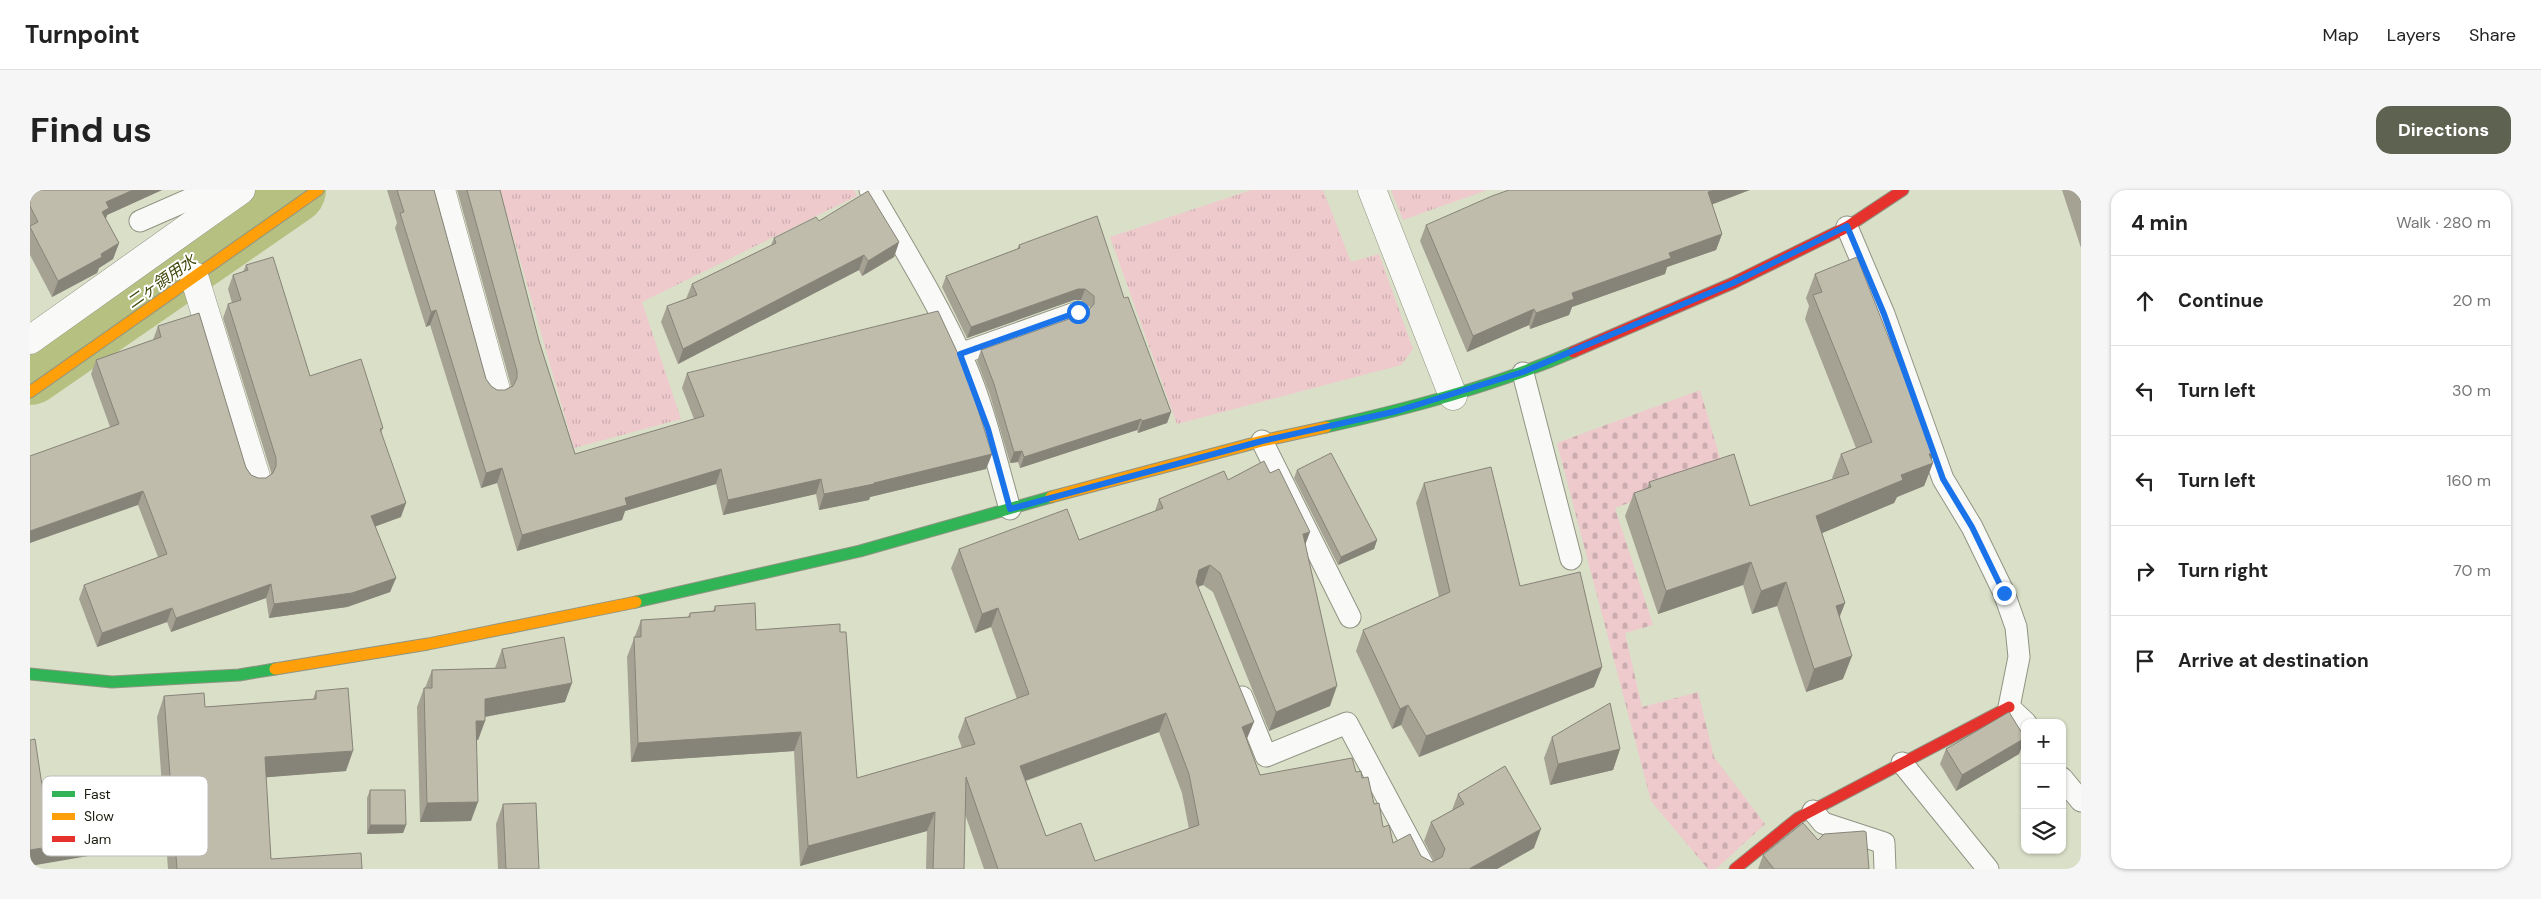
<!DOCTYPE html>
<meta charset="utf-8">
<style>
body{margin:0;font-family:"DM Sans","Noto Sans JP",sans-serif;background:#f6f6f6;color:#222}
.controls{position:absolute;right:15px;bottom:15px;display:grid;overflow:hidden;border-radius:10px;box-shadow:0 1px 4px #0004}
.controls button{width:45px;height:45px;display:grid;place-items:center;padding:0;border:0;border-bottom:1px solid #e0e0e0;background:#fff;color:#222;font:25px sans-serif}
.stop{position:absolute;width:15px;height:15px;margin:-11px;border:4px solid #1a73e8;border-radius:50%;background:#fff}
.stop.end{background:#1a73e8;border-color:#fff;box-shadow:0 1px 5px #0008}
.list{margin:0;padding:0;list-style:none}
h2{display:flex;justify-content:space-between;align-items:center;height:65px;margin:0;padding:0 20px;font-size:21px}
h2 small{font-size:16px;font-weight:400;color:#767676}
.list li{display:grid;grid-template-columns:32px 1fr auto;gap:15px;align-items:center;box-sizing:border-box;height:90px;padding:0 20px;border-top:1px solid #e0e0e0}
.list b{display:block;font-size:19px;white-space:nowrap}
.list em{font-size:16px;font-style:normal;color:#767676}
.icon{flex:none;width:28px;height:28px;fill:none;stroke:currentColor;stroke-width:2;stroke-linecap:round;stroke-linejoin:round}
.map{position:relative;flex:none;width:2051px;height:679px;overflow:hidden;border-radius:15px}
header{display:flex;align-items:center;gap:30px;box-sizing:border-box;height:70px;padding:0 25px;background:#fff;border-bottom:1px solid #e0e0e0}
header strong{font-size:24px}
nav{display:flex;gap:28px;margin-inline-start:auto;font-size:18px}
.intro{display:flex;align-items:center;justify-content:space-between;box-sizing:border-box;height:120px;padding:0 30px}
h1{margin:0;font-size:35px}
.button{padding:12px 22px;border-radius:15px;background:#5e6250;color:#fff;font-size:18px;font-weight:700}
main{display:flex;gap:30px;padding:0 30px}
aside{flex:1;background:#fff;border-radius:15px;box-shadow:0 1px 4px #0004}
.map>svg:first-child{display:block}
.grass{fill:url(#grass-tufts)}
.cemetery{fill:url(#cemetery-stones)}
.lines{fill:none;stroke-linecap:round;stroke-linejoin:round}
.river{stroke:#b6c181;stroke-width:68}
.lane-casing{stroke:#909483;stroke-width:23}
.street-casing{stroke:#909483;stroke-width:29}
.fast-casing{stroke:#909483;stroke-width:13}
.slow-casing{stroke:#909483;stroke-width:13}
.jam-casing{stroke:#909483;stroke-width:13}
.lane{stroke:#f9faf7;stroke-width:21}
.street{stroke:#f9faf7;stroke-width:28}
.fast{stroke:#30b455;stroke-width:11}
.slow{stroke:#ff9f0a;stroke-width:11}
.jam{stroke:#e5322d;stroke-width:11}
.wall{fill:#a5a294;fill-rule:evenodd}
.shaded-wall{fill:#868478}
.building{fill:#c0bcac;stroke:#868478;fill-rule:evenodd}
.route{stroke:#1a73e8;stroke-width:6}
.labels{text-anchor:middle;stroke-width:4;stroke-linejoin:round;paint-order:stroke}
.water-label{font-size:16px;font-style:italic;fill:#41490a;stroke:#fff}
.key{fill:#fff;stroke:#bbbcb7;stroke-width:1}
.key-label{font-size:14px;fill:#1b1e0f}
</style>
<header>
<strong>Turnpoint</strong>
<nav><a>Map</a><a>Layers</a><a>Share</a></nav>
</header>
<div class="intro"><h1>Find us</h1><a class="button">Directions</a></div>
<main>
<div class="map">
<svg width="2051" height="679" viewBox="0 0 2051 679">
<defs>
<pattern id="grass-tufts" width="24" height="20" patternUnits="userSpaceOnUse" patternTransform="scale(1.25)"><rect width="24" height="20" fill="#eecacd"/><path d="M3 7l-1-3M5 7V3M7 7l1-3M15 17l-1-3M17 17v-4M19 17l1-3" fill="none" stroke="#ccadaf"/></pattern>
<pattern id="cemetery-stones" width="16" height="16" patternUnits="userSpaceOnUse" patternTransform="scale(1.25)"><rect width="16" height="16" fill="#eecacd"/><path d="M2 7V4a2 2 0 0 1 4 0v3zM10 15v-3a2 2 0 0 1 4 0v3z" fill="#ccadaf"/></pattern>
</defs>
<rect width="100%" height="100%" fill="#dadfc8"/>
<g class="grass">
<polygon points="470,0 824,0 827,6 612,112 651,229 544,258"/>
<polygon points="1221,0 1293,0 1321,72 1349,64 1383,159 1371,175 1147,234 1080,47"/>
<polygon points="1361,0 1457,0 1373,30"/>
</g>
<polygon class="cemetery" points="1670,200 1693,278 1585,318 1623,435 1595,443 1612,517 1668,502 1684,567 1735,634 1686,679 1678,679 1621,611 1527,253"/>
<g class="lines">
<polyline class="river" points="0,181 262,0"/>
<g class="lane-casing">
<g id="lane">
<path d="M840,0C873,57 908,113 935,174C955,220 966,271 980,319"/>
<polyline points="110,31 181,0"/>
<polyline points="1817,37 1854,124 1913,289 1942,337 1974,403 1986,437 1989,467 1979,517 1996,533"/>
<polyline points="930,164 1048,122"/>
<polyline points="1493,183 1541,369"/>
<polyline points="1232,251 1320,427"/>
<polyline points="1212,507 1236,566 1317,533 1395,679"/>
<polyline points="1872,573 1958,679"/>
<polyline points="2032,588 2051,611"/>
<polyline points="1783,621 1793,633 1854,653 1855,679"/>
</g>
</g>
<g class="street-casing">
<g id="street">
<polyline points="411,0 466,200"/>
<polyline points="1342,0 1423,206"/>
<polyline points="164,86 226,287"/>
<polyline points="0,150 211,0"/>
</g>
</g>
<g class="fast-casing">
<g id="fast">
<path d="M1296,237C1381,218 1464,196 1543,162"/>
<polyline points="606,412 830,361 1021,307"/>
<polyline points="0,484 82,492 209,485 245,479"/>
</g>
</g>
<g class="slow-casing">
<g id="slow">
<polyline points="0,202 288,0"/>
<polyline points="1021,307 1232,251 1296,237"/>
<polyline points="245,479 398,454 606,412"/>
</g>
</g>
<g class="jam-casing">
<g id="jam">
<polyline points="1543,162 1703,93 1817,37 1873,0"/>
<polyline points="1705,679 1768,628 1979,517"/>
</g>
</g>
<use href="#lane" class="lane"/>
<use href="#street" class="street"/>
<use href="#fast" class="fast"/>
<use href="#slow" class="slow"/>
<use href="#jam" class="jam"/>
</g>
<g class="wall">
<polygon points="0,0 132,0 77,25 76,29 89,53 83,69 69,78 67,83 22,107 0,65"/>
<polygon points="357,0 404,0 456,189 461,196 467,200 475,200 481,196 427,0 468,0 509,151 545,264 664,229 652,198 657,183 962,264 956,279 840,307 839,310 789,320 786,304 693,325 686,294 595,321 592,330 487,361 467,293 451,298 400,135 396,137 379,83 365,38 367,33"/>
<polygon points="2032,0 2051,0 2051,58"/>
<polygon points="1682,14 1692,44 1686,60 1637,77 1635,84 1542,117 1539,125 1500,139 1499,135 1437,162 1390,51 1396,35"/>
<polygon points="789,31 869,52 864,67 832,86 829,80 648,174 631,132 637,116 656,109 662,94 741,55 744,48"/>
<polygon points="989,55 1094,108 1141,222 1137,233 1108,243 1107,240 990,278 988,272 980,273 960,205 947,171 951,160 1056,123 1060,119 1060,117 1051,110 1044,110 937,148 912,97 916,86 987,59"/>
<polygon points="216,75 280,186 353,238 351,243 371,327 345,336 366,388 360,402 317,417 239,428 236,408 141,442 137,432 67,457 49,409 54,395 128,367 108,315 61,184 66,170 123,150 128,136 221,285 228,288 236,288 241,284 241,282 193,128 198,114 202,113 198,99 203,85 213,82"/>
<polygon points="1785,84 1903,273 1894,296 1867,307 1864,313 1792,343 1815,413 1809,428 1813,489 1776,502 1747,416 1722,424 1713,395 1628,424 1595,326 1604,303 1617,299 1619,292 1720,316 1803,289 1802,288 1811,264 1826,258 1775,129 1779,116 1776,108"/>
<polygon points="1267,280 1347,350 1344,359 1308,375 1264,288"/>
<path d="M1198,290L1275,355L1300,516L1239,541L1183,402L1173,395L1168,397L1217,550L1230,585L1326,582L1332,588L1353,637L1363,653L1391,666L1402,672L1404,671L1394,651L1401,632L1422,620L1428,604L1504,658L1467,679H954L935,624L934,679H896L897,641L770,676L764,561L601,572L597,467L611,430L658,427L660,423L683,421L685,416L726,440L810,442L827,588L932,558L928,547L935,528L987,509L961,437L945,443L921,378L929,359L1049,350L1125,321L1129,309ZM1129,542L1152,603L1159,639L1065,671L1016,646L996,591Z"/>
<polygon points="1394,293 1490,396 1572,477 1564,497 1389,567 1371,535 1362,539 1326,461 1333,440 1409,407 1386,313"/>
<polygon points="472,459 535,512 455,527 455,531 448,550 447,550 441,631 390,632 387,517 394,498 395,498 402,480 465,478"/>
<polygon points="286,501 316,581 236,587 241,669 332,679 138,679 127,527 134,506 175,517 283,509"/>
<polygon points="1522,547 1590,559 1583,580 1520,595 1514,568"/>
<polygon points="1995,548 1989,564 1926,601 1910,574 1916,559"/>
<polygon points="340,600 376,635 373,643 337,644 337,608"/>
<polygon points="473,614 509,679 468,679 466,634"/>
<polygon points="1788,650 1839,679 1728,679 1733,665"/>
</g>
<g class="shaded-wall">
<polygon points="103,0 132,0 77,25 74,34 72,22 76,12"/>
<polygon points="1684,0 1720,0 1673,18 1678,2"/>
<polygon points="1692,44 1686,60 1637,77 1635,84 1542,117 1539,125 1500,139 1506,123 1542,103 1639,63"/>
<polygon points="869,52 864,67 832,86 838,71"/>
<polygon points="89,53 83,69 69,78 67,83 22,107 28,91 71,64"/>
<polygon points="834,65 829,80 648,174 653,159"/>
<polygon points="1048,99 1055,99 1051,110 1044,110 937,148 941,137"/>
<polygon points="1504,119 1499,135 1437,162 1443,146"/>
<polygon points="406,120 400,135 396,137 401,122"/>
<polygon points="1141,222 1137,233 1108,243 1112,231"/>
<polygon points="1111,229 1107,240 990,278 994,267"/>
<polygon points="992,261 988,272 980,273 984,262"/>
<polygon points="1904,263 1900,274 1903,273 1894,296 1867,307 1864,313 1778,349 1786,326 1871,285 1899,264"/>
<polygon points="962,264 956,279 840,307 839,310 789,320 794,304"/>
<polygon points="472,278 467,293 451,298 456,283"/>
<polygon points="691,279 686,294 595,321 592,330 487,361 492,345 595,308"/>
<polygon points="791,289 786,304 693,325 698,310"/>
<polygon points="113,301 108,315 0,353 0,341"/>
<polygon points="376,313 371,327 336,340 341,326"/>
<polygon points="1280,342 1273,361 1273,344"/>
<polygon points="1347,350 1344,359 1308,375 1311,367"/>
<polygon points="1721,372 1713,395 1628,424 1636,401"/>
<polygon points="1180,375 1173,395 1161,399 1169,380"/>
<polygon points="366,388 360,402 317,417 239,428 244,414"/>
<polygon points="1756,392 1747,416 1722,424 1731,401"/>
<polygon points="241,394 236,408 141,442 146,428"/>
<polygon points="1815,413 1806,436 1806,416"/>
<polygon points="142,418 137,432 67,457 72,443"/>
<polygon points="968,418 961,437 945,443 952,424"/>
<polygon points="1822,466 1813,489 1776,502 1784,479"/>
<polygon points="1572,477 1564,497 1389,567 1396,546"/>
<polygon points="542,493 535,512 448,528 455,509"/>
<polygon points="1307,496 1300,516 1239,541 1246,522"/>
<polygon points="1378,515 1371,535 1362,539 1370,519"/>
<polygon points="1136,523 1129,542 983,595 990,576"/>
<polygon points="446,531 455,531 448,550 439,550"/>
<polygon points="1224,532 1216,551 1212,537"/>
<polygon points="771,542 764,561 601,572 608,553"/>
<polygon points="1995,548 1989,564 1926,601 1932,585"/>
<polygon points="1590,559 1583,580 1520,595 1528,574"/>
<polygon points="323,561 316,581 228,588 235,567"/>
<polygon points="448,612 441,631 390,632 397,613"/>
<polygon points="905,622 897,641 770,676 778,656"/>
<polygon points="340,635 376,635 373,643 337,644"/>
<polygon points="1511,639 1504,658 1467,679 1439,679"/>
<polygon points="83,646 76,663 0,676 0,660"/>
</g>
<g class="building">
<polygon points="0,0 103,0 76,12 79,18 72,22 89,53 71,64 72,67 28,91 0,37 0,36 8,32 0,16"/>
<polygon points="367,0 404,0 456,189 461,196 467,200 475,200 483,196 487,188 487,181 437,0 470,0 509,151 545,264 674,226 657,183 908,121 936,181 962,264 844,293 844,294 794,304 791,289 698,310 691,279 595,308 597,315 492,345 472,278 456,283 406,120 401,122 384,68 370,23 374,22"/>
<polygon points="1479,0 1684,0 1678,2 1692,44 1639,63 1641,68 1542,103 1544,109 1506,123 1504,119 1443,146 1396,35 1462,6"/>
<polygon points="2047,0 2051,0 2051,13"/>
<polygon points="838,1 869,52 838,71 834,65 653,159 637,116 667,105 662,94 746,53 744,48 786,27 789,31"/>
<polygon points="1067,26 1094,108 1098,107 1141,222 1112,231 1111,229 994,267 992,261 984,262 964,194 951,160 1056,123 1064,114 1064,106 1055,99 1048,99 941,137 916,86 990,58 989,55"/>
<polygon points="243,67 280,186 331,169 353,238 350,239 376,313 341,326 366,388 322,403 244,414 241,394 146,428 142,418 72,443 54,395 137,364 113,301 0,341 0,266 89,234 66,170 131,147 128,136 169,123 216,278 221,285 228,288 236,288 243,283 246,276 246,268 198,114 211,110 203,85 218,80 216,75"/>
<polygon points="1827,67 1904,263 1899,264 1903,273 1871,285 1873,290 1786,326 1815,413 1806,416 1822,466 1784,479 1756,392 1731,401 1721,372 1636,401 1604,303 1621,297 1619,292 1704,264 1720,316 1819,284 1811,264 1842,252 1783,105 1792,102 1785,84"/>
<polygon points="1301,263 1347,350 1311,367 1267,280"/>
<path d="M1234,271L1240,283L1249,279L1280,342L1273,344L1307,496L1246,522L1190,383L1180,375L1169,380L1166,392L1224,532L1212,537L1230,585L1322,568L1326,582L1331,581L1332,588L1338,587L1344,614L1349,613L1353,637L1359,635L1363,653L1380,644L1391,666L1402,672L1412,667L1415,659L1401,632L1434,614L1428,604L1475,576L1511,639L1439,679H968L936,587L934,679H903L905,622L778,656L771,542L608,553L604,447H611V430L660,427V423L685,421V416L725,413L726,440L810,434V442H816L827,588L945,554L935,528L999,504L968,418L952,424L929,359L1037,319L1049,350L1133,318L1129,309L1194,281L1198,290ZM1136,523L1159,584L1169,635L1065,671L1051,633L1016,646L990,576Z"/>
<polygon points="1461,277 1490,396 1550,382 1572,477 1396,546 1378,515 1370,519 1333,440 1420,402 1394,293"/>
<polygon points="534,447 542,493 455,509 455,531 446,531 448,612 397,613 394,498 402,498 402,480 476,478 472,459"/>
<polygon points="318,498 323,561 235,567 241,669 331,663 332,679 147,679 134,506 174,503 175,517 286,509 286,501"/>
<polygon points="1580,513 1590,559 1528,574 1522,547"/>
<polygon points="1979,522 1995,548 1932,585 1916,559"/>
<polygon points="5,549 13,602 56,595 57,601 75,597 83,646 0,660 0,550"/>
<polygon points="340,600 375,600 376,635 340,635"/>
<polygon points="506,613 509,679 476,679 473,614"/>
<polygon points="1773,633 1788,650 1794,644 1834,641 1836,642 1839,679 1744,679 1733,665"/>
</g>
<g class="lines">
<polyline class="route" points="1048,122 930,164 958,239 980,319 1232,251 1367,221 1493,182 1703,93 1817,36 1854,124 1913,289 1942,337 1974,403"/>
</g>
<g class="labels">
<g class="water-label">
<text transform="translate(131 91) rotate(-35)" y="6">二ヶ領用水</text>
</g>
</g>
<rect x="12" y="586" width="166" height="80" rx="8" class="key"/>
<rect x="22" y="601" width="23" height="6" fill="#30b455"/>
<rect x="22" y="623" width="23" height="7" fill="#ff9f0a"/>
<rect x="22" y="646" width="23" height="6" fill="#e5322d"/>
<g class="key-label">
<text x="54" y="609">Fast</text>
<text x="54" y="631">Slow</text>
<text x="54" y="654">Jam</text>
</g>
</svg>
<div class="controls">
<button>+</button>
<button>−</button>
<button><svg class="icon" aria-label="layers" viewBox="0 0 24 24"><path d="M12 4l9 5-9 5-9-5zM3 14l9 5 9-5"/></svg></button>
</div>
<div class="stop" style="left:1048px;top:122px"></div>
<div class="stop end" style="left:1974px;top:403px"></div>
</div>
<aside>
<h2>4 min<small>Walk · 280 m</small></h2>
<ul class="list">
<li><svg class="icon" aria-label="ahead" viewBox="0 0 24 24"><path d="M12 20V5M6 11l6-6 6 6"/></svg><div><b>Continue</b></div><em>20 m</em></li>
<li><svg class="icon" aria-label="left" viewBox="0 0 24 24"><path d="M17 20v-9H6M10 6l-5 5 5 5"/></svg><div><b>Turn left</b></div><em>30 m</em></li>
<li><svg class="icon" aria-label="left" viewBox="0 0 24 24"><path d="M17 20v-9H6M10 6l-5 5 5 5"/></svg><div><b>Turn left</b></div><em>160 m</em></li>
<li><svg class="icon" aria-label="right" viewBox="0 0 24 24"><path d="M7 20v-9h11M14 6l5 5-5 5"/></svg><div><b>Turn right</b></div><em>70 m</em></li>
<li><svg class="icon" aria-label="arrive" viewBox="0 0 24 24"><path d="M6 21V4h12l-3 4 3 4H6"/></svg><div><b>Arrive at destination</b></div></li>
</ul>
</aside>
</main>
